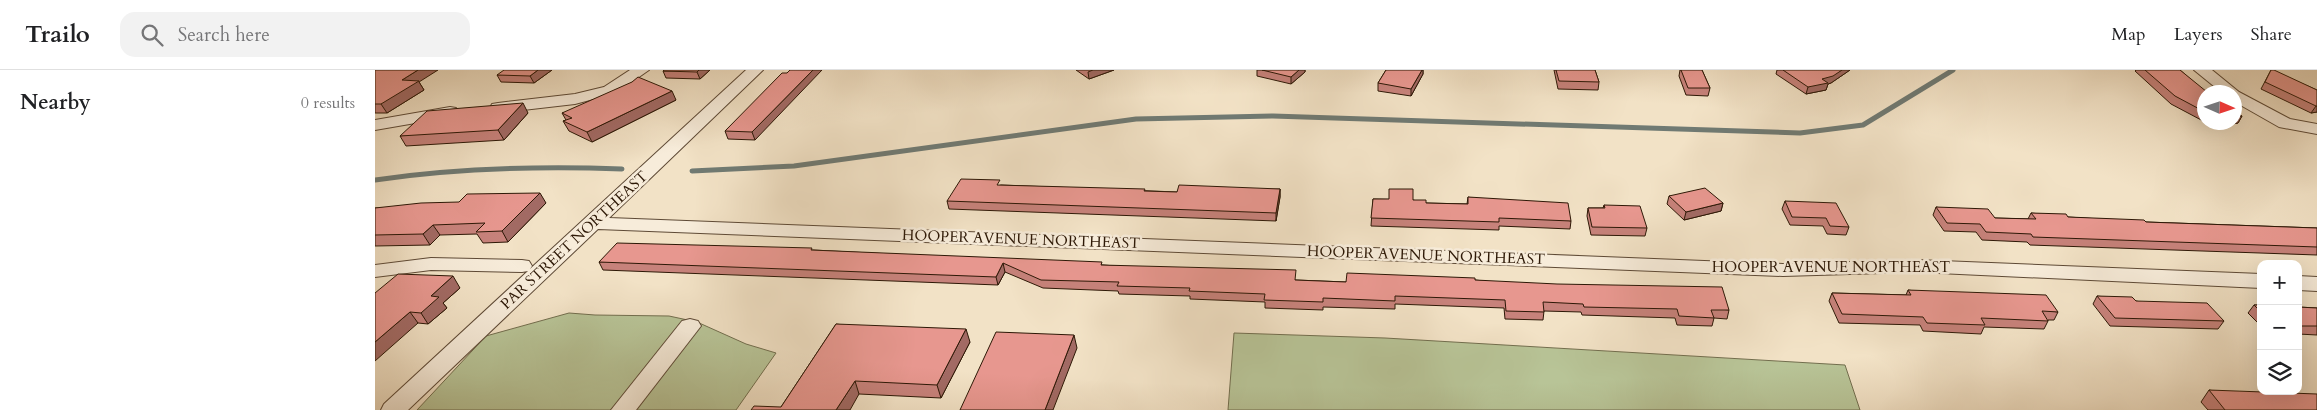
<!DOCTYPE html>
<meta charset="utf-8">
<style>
body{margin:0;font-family:Cardo,serif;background:#f2f2f2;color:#202124}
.controls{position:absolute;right:15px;bottom:15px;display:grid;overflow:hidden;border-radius:10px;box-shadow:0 5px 20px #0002}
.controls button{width:45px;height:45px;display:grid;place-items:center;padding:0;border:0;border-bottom:1px solid #e0e0e0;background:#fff;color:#202124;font:25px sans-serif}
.compass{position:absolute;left:1822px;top:15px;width:45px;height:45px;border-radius:50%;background:#fff;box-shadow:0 5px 20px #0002;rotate:93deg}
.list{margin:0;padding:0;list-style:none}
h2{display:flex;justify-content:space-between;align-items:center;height:65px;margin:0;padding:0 20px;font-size:21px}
h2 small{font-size:16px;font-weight:400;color:#757577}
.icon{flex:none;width:28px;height:28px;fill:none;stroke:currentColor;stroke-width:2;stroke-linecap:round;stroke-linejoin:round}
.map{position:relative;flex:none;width:1942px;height:340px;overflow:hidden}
header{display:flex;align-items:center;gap:30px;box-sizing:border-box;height:70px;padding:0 25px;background:#fff;border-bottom:1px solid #e0e0e0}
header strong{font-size:24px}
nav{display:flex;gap:28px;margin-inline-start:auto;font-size:18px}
.search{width:350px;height:45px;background:#f2f2f2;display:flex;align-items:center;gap:12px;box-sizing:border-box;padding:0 18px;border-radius:15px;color:#757577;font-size:19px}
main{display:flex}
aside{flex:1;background:#fff}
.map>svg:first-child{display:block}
.green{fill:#b8c497;stroke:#726e4e}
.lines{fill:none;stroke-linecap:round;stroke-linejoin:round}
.stream{stroke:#707a73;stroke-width:5}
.minor-casing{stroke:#5e4a36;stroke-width:2}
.minor{fill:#f7ecda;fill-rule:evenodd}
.wall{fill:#c7827b;stroke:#2d1806}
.shaded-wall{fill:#a26a64;stroke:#2d1806}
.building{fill:#e7978f;stroke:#2d1806}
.labels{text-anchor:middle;stroke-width:5;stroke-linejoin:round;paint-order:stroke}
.street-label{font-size:15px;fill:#2d1806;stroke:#f7ecda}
</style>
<header>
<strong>Trailo</strong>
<div class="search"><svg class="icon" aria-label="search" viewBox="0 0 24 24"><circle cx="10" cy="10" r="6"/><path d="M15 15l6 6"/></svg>Search here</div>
<nav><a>Map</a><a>Layers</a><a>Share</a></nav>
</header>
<main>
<aside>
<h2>Nearby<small>0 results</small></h2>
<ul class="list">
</ul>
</aside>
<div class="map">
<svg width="1942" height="340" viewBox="0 0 1942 340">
<rect width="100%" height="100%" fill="#f2e2c6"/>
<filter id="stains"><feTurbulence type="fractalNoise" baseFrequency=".004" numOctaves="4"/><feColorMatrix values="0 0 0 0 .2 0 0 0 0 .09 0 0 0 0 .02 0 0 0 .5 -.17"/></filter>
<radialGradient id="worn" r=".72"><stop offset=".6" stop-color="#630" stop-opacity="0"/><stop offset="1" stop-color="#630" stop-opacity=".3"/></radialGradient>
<g class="green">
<polygon points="194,243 220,245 294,246 322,252 371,274 401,283 361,340 42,340 111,266"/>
<polygon points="859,263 1010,268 1470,295 1485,340 853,340"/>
</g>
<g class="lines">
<g class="stream">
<polyline points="317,101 419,96 761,49 898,46 1425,63 1488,55 1578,0"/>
<path d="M0,110C82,98 164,96 247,99"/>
</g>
<g class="minor-casing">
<g id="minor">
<polygon points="255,0 274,0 241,23 200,34 123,43 117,42 115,38 117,34 123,33 200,24 229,17"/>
<polygon points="371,0 388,0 234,148 1408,194 1542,190 1886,204 1886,218 1542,202 1408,206 223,159 33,340 6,340 9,334 153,201 147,202 56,200 0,207 0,195 56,188 147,190 154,191 157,196 155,199"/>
<polygon points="1819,0 1837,0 1864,22 1915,49 1942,54 1942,64 1904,57 1860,32 1860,22 1846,22"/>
<polygon points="75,37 81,38 83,42 81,46 0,60 0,50"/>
<polygon points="1923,206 1942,207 1942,221 1923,220"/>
<polygon points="315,249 323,251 326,256 261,340 236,340 307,251"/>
</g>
</g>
<use href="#minor" class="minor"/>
</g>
<g class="wall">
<polygon points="0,0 44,12 49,20 12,43 0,43"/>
<polygon points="177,0 159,13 126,12 122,5"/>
<polygon points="335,0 325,9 291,8 288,1"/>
<polygon points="701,0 739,0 714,9"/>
<polygon points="882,0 930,0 930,2 916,14 882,6"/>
<polygon points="1011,0 1048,0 1048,4 1036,26 1003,21 1003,13"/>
<polygon points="1179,0 1220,0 1224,12 1223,20 1183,19"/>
<polygon points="1305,0 1327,0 1335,18 1333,26 1311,25 1304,6"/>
<polygon points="1402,0 1475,0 1456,13 1453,14 1451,20 1431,24 1401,4"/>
<polygon points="1761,0 1805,0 1830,22 1830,52 1796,34 1760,1"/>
<polygon points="1896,0 1942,20 1942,42 1936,43 1886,19"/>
<polygon points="412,3 380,70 353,69 350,61"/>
<polygon points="301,30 217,72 194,61 188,51 191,50 187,43"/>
<polygon points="153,43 129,70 31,76 25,66"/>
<polygon points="1867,46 1863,53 1840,57 1831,52 1860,52"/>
<polygon points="626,115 802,122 905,119 905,127 901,151 574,139 572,131"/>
<polygon points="1294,126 1348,133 1346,141 1309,150 1292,134"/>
<polygon points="1093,127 1196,151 1195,159 1124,156 1124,160 996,156 998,129 1038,130 1051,133 1092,134"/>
<polygon points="1410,131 1474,157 1471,165 1452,164 1448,156 1415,155 1407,139"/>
<polygon points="171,133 133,172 108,173 102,164 65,165 55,175 0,176 0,138"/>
<polygon points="1229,135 1272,158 1270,166 1216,165 1212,146 1213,138 1228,138"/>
<polygon points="1561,137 1620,148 1653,149 1656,143 1693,147 1771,152 1942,158 1942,185 1655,175 1652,172 1607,170 1601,162 1569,161 1558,145"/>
<polygon points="438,180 728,195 921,210 971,212 1100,210 1354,240 1352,249 1339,248 1337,256 1302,255 1300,248 1207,245 1206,242 1169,241 1168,250 1130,249 1129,238 1020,234 1020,239 948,237 948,240 890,238 890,232 815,229 815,226 744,224 743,221 668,218 630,202 623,215 228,200 224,192"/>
<polygon points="85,218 68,233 72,238 53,254 43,253 0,223"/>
<polygon points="1533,220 1683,242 1679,250 1673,250 1673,251 1669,259 1609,257 1606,264 1548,261 1545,255 1464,253 1454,231 1457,223 1531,225"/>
<polygon points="1722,226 1761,231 1849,251 1843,259 1735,256 1718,234"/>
<polygon points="1879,235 1886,235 1886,256 1873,243"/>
<polygon points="1923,237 1942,238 1942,265 1923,264"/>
<polygon points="461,254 595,272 566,328 484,324 406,337"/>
<polygon points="1834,320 1942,340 1833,340 1826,332"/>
</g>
<g class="shaded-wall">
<polygon points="43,0 63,0 44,12 49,20 12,43 6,34 27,10"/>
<polygon points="163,0 177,0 159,13 155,6"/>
<polygon points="324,0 335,0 325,9 322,2"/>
<polygon points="438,0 447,0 380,70 377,62"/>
<polygon points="718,0 739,0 714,9 713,2"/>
<polygon points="924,0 930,0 930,2 916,14 916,7"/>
<polygon points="1047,0 1048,0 1048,4 1036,26 1036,19"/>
<polygon points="1467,0 1475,0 1456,13 1453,14 1451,20 1431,24 1433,17 1447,9"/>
<polygon points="297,21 301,30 217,72 212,62"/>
<polygon points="148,33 153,43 129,70 123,60"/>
<polygon points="1941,36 1942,36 1942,42 1936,43"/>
<polygon points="1867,46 1863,53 1840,57 1843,52 1860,52 1860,47"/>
<polygon points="905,119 905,127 901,151 901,143"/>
<polygon points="165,123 171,133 133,172 127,161"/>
<polygon points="1348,133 1346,141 1309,150 1311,142"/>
<polygon points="58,155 65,165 55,175 48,164"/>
<polygon points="628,193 630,202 623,215 621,207"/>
<polygon points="78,206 85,218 68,233 72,238 53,254 46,243 56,226"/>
<polygon points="35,242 43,253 0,291 0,272"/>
<polygon points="591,259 595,272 566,328 562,315"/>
<polygon points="699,265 702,278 678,340 670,340"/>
<polygon points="480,311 484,324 475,340 461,340"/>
</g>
<g class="building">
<polygon points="0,0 43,0 27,10 44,11 6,34 0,34"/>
<polygon points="129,0 163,0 155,6 122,5"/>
<polygon points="289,0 324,0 322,2 288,1"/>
<polygon points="415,0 438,0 377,62 350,61 407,3 412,3"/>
<polygon points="887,0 924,0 916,7"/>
<polygon points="1011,0 1047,0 1036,19 1003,13"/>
<polygon points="1181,0 1220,0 1224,12 1184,11"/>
<polygon points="1306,0 1327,0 1335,18 1313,18"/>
<polygon points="1408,0 1467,0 1458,6 1447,9 1453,13 1433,17"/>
<polygon points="1770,0 1805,0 1832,22 1830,22 1830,42 1800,26"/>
<polygon points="1896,0 1899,0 1942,20 1942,36 1941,36 1890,12"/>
<polygon points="263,7 297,21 212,62 188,51 197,48 187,43 257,12"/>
<polygon points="148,33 123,60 25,66 52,41"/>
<polygon points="1860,42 1867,46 1860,47"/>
<polygon points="586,109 625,110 622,115 770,119 769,121 802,122 804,115 905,119 901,143 572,131"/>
<polygon points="1330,118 1348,133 1311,142 1294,126"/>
<polygon points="1014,119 1038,119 1038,130 1051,130 1051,133 1093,134 1093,127 1193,133 1196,151 1124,148 1124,152 996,148 998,129 1014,129"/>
<polygon points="165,123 127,161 101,162 110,153 58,155 48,164 0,165 0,138 46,133 84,132 92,124"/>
<polygon points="1410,131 1461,133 1474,157 1455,156 1451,148 1417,147"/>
<polygon points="1229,135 1265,136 1272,158 1217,157 1213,138 1230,138"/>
<polygon points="1561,137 1613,139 1620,148 1661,149 1656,143 1691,144 1693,147 1769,150 1771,152 1942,158 1942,177 1658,167 1656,164 1611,162 1605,154 1572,153"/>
<polygon points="242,173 437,178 436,180 727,192 726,195 921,200 920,210 971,212 972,203 1100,208 1100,210 1182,214 1347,217 1354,240 1336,240 1339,248 1304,246 1302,239 1209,237 1208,234 1168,232 1169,242 1131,241 1130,230 1020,226 1020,231 948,228 948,232 889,230 890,224 814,221 815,218 742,216 744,212 666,210 628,193 621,207 224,192"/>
<polygon points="23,204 78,206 56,226 64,227 46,243 35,242 0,272 0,223"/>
<polygon points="1533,220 1671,225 1683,242 1667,241 1673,251 1606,248 1610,255 1552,253 1548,247 1467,244 1457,223 1536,225"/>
<polygon points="1722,226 1757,227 1761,231 1832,233 1849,251 1740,248"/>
<polygon points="1879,235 1886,235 1886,242"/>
<polygon points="1923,237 1942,238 1942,256 1923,256"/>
<polygon points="461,254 591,259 562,315 480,311 461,340 376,340 379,336 406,337"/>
<polygon points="621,262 699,265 670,340 585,340"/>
<polygon points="1834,320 1942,324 1942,340 1850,340"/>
</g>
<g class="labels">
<g class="street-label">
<text transform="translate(646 169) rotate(2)" y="5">HOOPER AVENUE NORTHEAST</text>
<text transform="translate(199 170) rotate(-43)" y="5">PAR STREET NORTHEAST</text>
<text transform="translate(1051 185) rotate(2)" y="5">HOOPER AVENUE NORTHEAST</text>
<text x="1456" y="202">HOOPER AVENUE NORTHEAST</text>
</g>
</g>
<rect width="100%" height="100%" filter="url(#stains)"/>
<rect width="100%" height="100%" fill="url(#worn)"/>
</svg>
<div class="controls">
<button>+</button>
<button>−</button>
<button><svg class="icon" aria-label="layers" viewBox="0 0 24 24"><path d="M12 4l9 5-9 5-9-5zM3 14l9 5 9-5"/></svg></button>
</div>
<svg class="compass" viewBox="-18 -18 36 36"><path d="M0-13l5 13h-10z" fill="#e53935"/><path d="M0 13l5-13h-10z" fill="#757577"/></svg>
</div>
</main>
